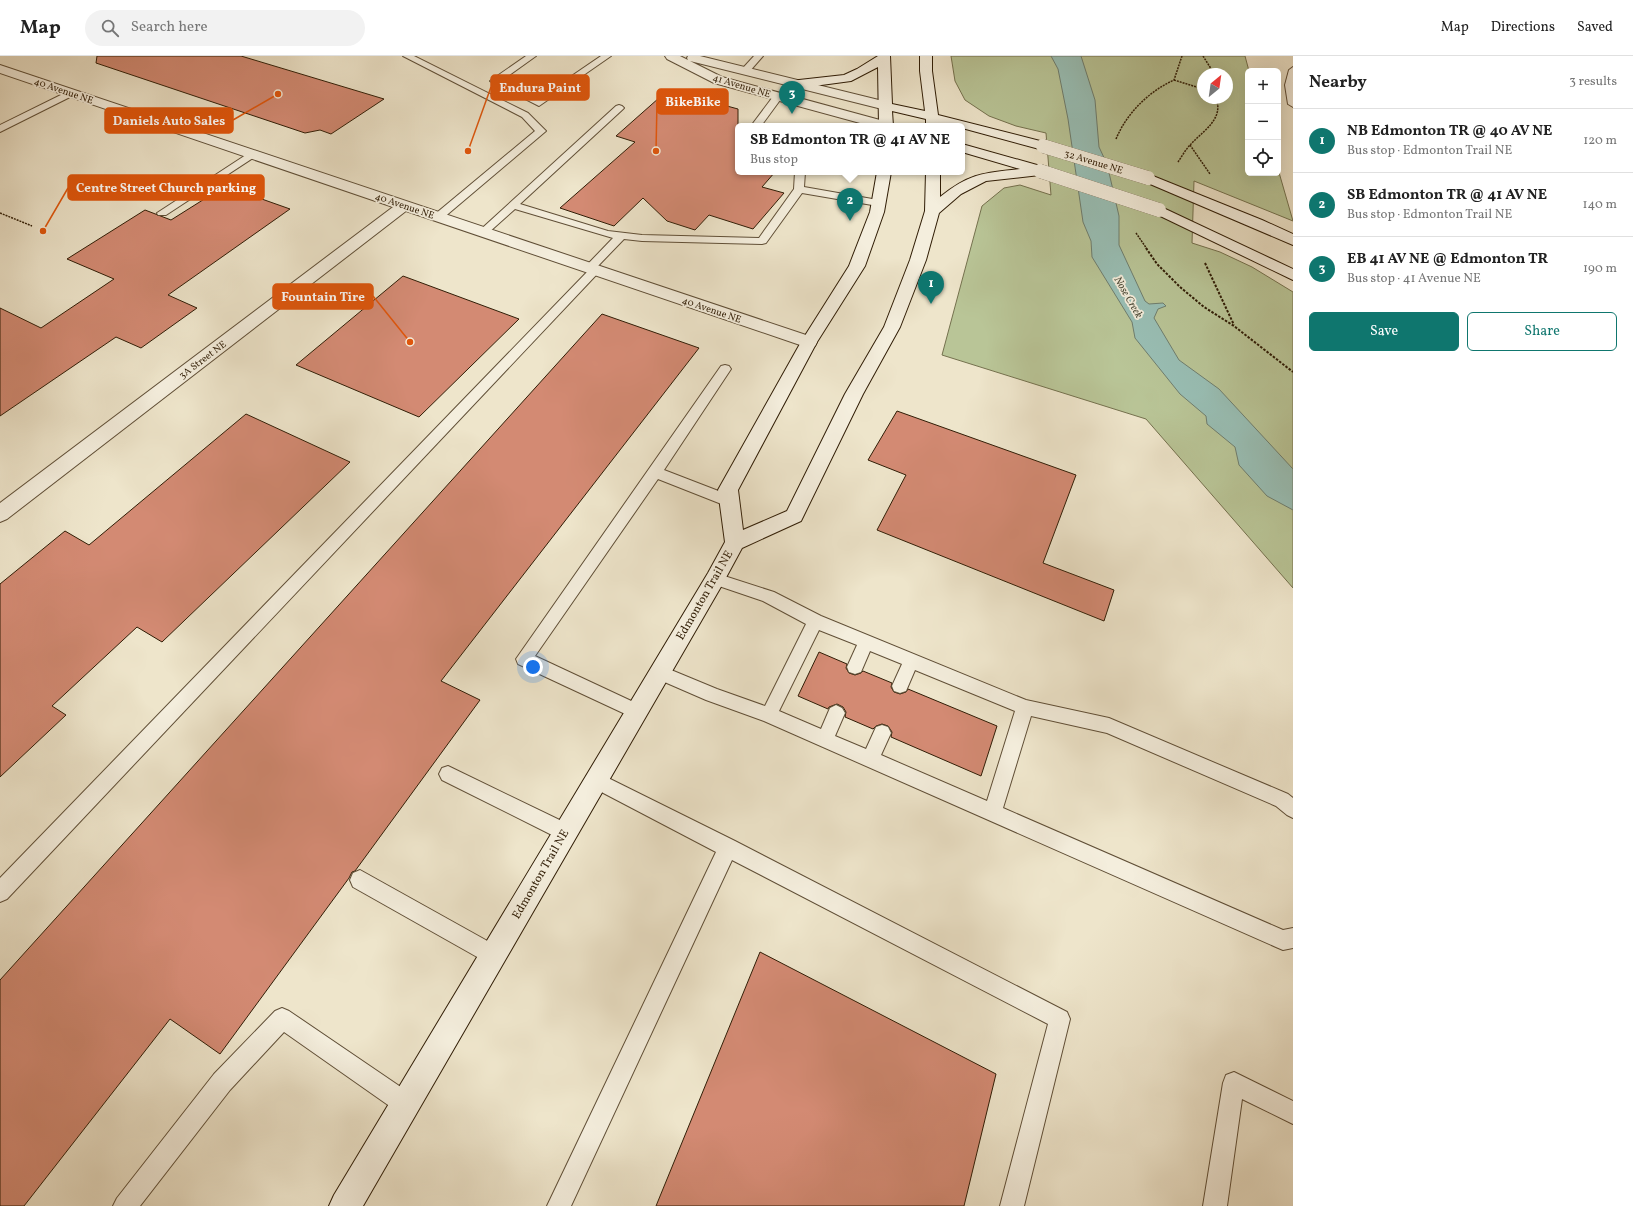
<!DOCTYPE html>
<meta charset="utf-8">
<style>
body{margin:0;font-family:Vollkorn,serif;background:#f2f2f2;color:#222}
.controls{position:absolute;right:12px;top:12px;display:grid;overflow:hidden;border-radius:6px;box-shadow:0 4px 16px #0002}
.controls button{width:36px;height:36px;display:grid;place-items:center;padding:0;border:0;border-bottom:1px solid #e0e0e0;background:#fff;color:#222;font:20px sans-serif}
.compass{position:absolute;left:1197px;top:12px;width:36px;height:36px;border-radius:50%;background:#fff;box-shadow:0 4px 16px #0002;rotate:29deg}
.you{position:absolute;left:533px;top:611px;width:14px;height:14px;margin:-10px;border:3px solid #fff;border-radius:50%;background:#1a73e8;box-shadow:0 0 0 6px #1a73e833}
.badge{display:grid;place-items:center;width:26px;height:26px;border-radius:50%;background:#0f766e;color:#fff;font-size:13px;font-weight:700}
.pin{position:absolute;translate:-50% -33px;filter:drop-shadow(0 1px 2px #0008)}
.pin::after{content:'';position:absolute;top:21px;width:14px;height:12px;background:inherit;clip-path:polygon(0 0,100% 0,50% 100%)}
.popup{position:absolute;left:735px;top:67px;width:230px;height:52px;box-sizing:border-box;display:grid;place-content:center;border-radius:6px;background:#fff;filter:drop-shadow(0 1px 3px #0005);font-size:13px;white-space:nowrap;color:#767676}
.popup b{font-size:15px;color:#222}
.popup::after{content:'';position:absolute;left:50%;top:100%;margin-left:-8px;border:8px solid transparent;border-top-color:#fff}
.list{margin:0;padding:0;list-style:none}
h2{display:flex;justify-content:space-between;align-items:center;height:52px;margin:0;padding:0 16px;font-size:17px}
h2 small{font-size:13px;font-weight:400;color:#767676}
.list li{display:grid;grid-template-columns:26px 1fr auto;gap:12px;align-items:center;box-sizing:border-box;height:64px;padding:0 16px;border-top:1px solid #e0e0e0}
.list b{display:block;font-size:15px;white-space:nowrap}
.list p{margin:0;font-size:13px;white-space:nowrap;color:#767676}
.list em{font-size:13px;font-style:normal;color:#767676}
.actions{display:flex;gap:8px;padding:12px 16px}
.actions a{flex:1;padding:9px 0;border:1px solid #0f766e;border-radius:6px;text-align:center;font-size:14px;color:#0f766e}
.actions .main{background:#0f766e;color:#fff}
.icon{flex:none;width:22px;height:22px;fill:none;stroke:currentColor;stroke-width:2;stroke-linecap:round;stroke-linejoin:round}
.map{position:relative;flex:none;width:1293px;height:1150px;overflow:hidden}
header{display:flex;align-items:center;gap:24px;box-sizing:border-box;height:56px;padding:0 20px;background:#fff;border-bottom:1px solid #e0e0e0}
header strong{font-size:19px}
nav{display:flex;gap:22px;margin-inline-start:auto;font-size:14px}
.search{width:280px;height:36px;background:#f2f2f2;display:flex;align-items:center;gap:10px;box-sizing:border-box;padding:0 14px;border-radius:22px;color:#767676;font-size:15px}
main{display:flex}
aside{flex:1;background:#fff}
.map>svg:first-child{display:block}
.green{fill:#b9c597;stroke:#74714e;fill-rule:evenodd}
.water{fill:#99bfb5;stroke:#6f7e6f}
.building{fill:#d38a73;stroke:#301d06}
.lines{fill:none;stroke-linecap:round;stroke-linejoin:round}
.service-casing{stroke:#604f37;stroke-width:2}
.minor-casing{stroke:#604f37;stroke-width:2}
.tertiary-casing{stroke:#604f37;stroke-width:2}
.secondary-casing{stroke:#301d06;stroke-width:2}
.path-far1{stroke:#301d06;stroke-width:1.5;stroke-dasharray:2 1;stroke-linecap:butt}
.path{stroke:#301d06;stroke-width:2;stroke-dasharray:2.5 1.5;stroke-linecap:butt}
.service{fill:#f4eedd;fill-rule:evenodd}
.minor{fill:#f4eedd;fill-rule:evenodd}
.tertiary{fill:#f4eedd;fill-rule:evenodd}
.secondary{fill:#f4eedd;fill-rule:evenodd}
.secondary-bridge-casing{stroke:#301d06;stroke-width:14;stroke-linecap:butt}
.secondary-bridge{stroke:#f4eedd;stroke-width:14}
.labels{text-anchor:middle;stroke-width:3.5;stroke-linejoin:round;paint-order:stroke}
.far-street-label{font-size:10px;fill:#301d06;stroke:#f4eedd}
.far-water-label{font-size:11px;font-style:italic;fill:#504e3b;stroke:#f4eedd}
.street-label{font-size:12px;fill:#301d06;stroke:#f4eedd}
.leader{fill:none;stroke:#df560c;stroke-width:1.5}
.callout-dot{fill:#df560c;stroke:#f4eedd;stroke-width:1.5}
.callout{fill:#df560c;stroke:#df560c;stroke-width:1.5}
.callout-label{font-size:13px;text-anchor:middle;font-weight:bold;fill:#fff}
</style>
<header>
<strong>Map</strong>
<div class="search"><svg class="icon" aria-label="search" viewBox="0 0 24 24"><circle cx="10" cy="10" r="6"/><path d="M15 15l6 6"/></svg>Search here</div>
<nav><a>Map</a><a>Directions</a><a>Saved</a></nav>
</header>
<main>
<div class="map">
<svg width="1293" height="1150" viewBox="0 0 1293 1150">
<rect width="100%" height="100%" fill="#eee5cb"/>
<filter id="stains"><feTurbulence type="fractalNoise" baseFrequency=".005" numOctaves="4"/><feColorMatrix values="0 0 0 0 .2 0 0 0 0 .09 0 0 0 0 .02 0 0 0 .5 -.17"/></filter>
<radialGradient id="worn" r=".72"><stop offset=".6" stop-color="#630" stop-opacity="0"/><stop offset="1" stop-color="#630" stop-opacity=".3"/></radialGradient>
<path class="green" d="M951,0H1245L1249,15H1248V117H1278V113L1293,165L1194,125L1192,187L1220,196L1252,211L1293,236V532L1146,363L942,299L982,150L1004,132L1020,129L1051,139L1046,77L1016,70L989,60L965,44L955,25ZM1203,18H1227V42H1203Z"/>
<polygon class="water" points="1051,0 1081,0 1095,44 1099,91 1107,108 1119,160 1119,189 1145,245 1149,248 1163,247 1166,250 1158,253 1154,262 1179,304 1219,333 1293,413 1293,454 1267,440 1239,409 1235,391 1207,368 1206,360 1180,338 1135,282 1132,266 1092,201 1091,185 1083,166 1068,63 1058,13"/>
<g class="building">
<polygon points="97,0 241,0 384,43 331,78 320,74 305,77 96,7"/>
<polygon points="668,34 738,53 738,116 775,116 762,131 784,137 753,173 709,159 695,174 667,165 643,142 614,170 560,152 635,86 616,80"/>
<polygon points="225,130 290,153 168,239 197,252 141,292 116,281 0,360 0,252 41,272 114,223 67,203 145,154 171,164"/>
<polygon points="403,220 519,263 419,361 296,309"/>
<polygon points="602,258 699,292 441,625 480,644 355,815 352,816 349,822 220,998 170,963 24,1150 0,1150 0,924"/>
<polygon points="897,355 1076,419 1043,507 1114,534 1104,565 877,474 906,419 868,404"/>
<polygon points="246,358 350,406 162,586 137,571 52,650 66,659 0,721 0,528 65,475 89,489"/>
<polygon points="819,596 847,608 846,612 849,617 855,619 861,617 863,615 892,627 891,631 894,636 900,638 906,636 908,633 997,670 981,720 891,681 892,676 888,670 882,668 876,670 873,673 845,661 846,656 843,651 837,648 829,651 828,653 798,640"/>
<polygon points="760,896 996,1018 964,1150 656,1150"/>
</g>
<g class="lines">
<g class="service-casing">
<g id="service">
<polygon points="403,0 414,0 528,57 546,75 442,163 438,164 433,161 434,159 535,75 522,61"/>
<polygon points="526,0 536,0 501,25 538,43 601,0 611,0 539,50 490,25"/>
<polygon points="754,0 763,0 749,16 743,16 742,14 743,12"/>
<polygon points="1293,11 1293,51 1288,48 1285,29 1289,14"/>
<polygon points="71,34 74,35 76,37 74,39 0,76 0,69"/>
<polygon points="778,37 783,40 761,70 751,70 775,38"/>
<polygon points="619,49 622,50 624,52 622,54 520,148 608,175 642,179 759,182 794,133 795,116 805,116 804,131 878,144 883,147 878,150 802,137 766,187 762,188 642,185 624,183 597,211 601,214 599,216 7,843 0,846 0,822 588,215 584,212 586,210 613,182 515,153 487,178 483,179 478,176 616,50"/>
<polygon points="252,95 257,98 256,100 166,159 158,159 157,157"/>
<polygon points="725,309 729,310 731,313 664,414 734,441 736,445 734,449 729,450 724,449 658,423 535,600 642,650 645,655 642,660 636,663 518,608 516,603 721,310"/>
<path d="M715,517L774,536L821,560L1026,644L1109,662L1288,738L1293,742V762L1287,759L1276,750L1107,677L1031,660L1003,752L1283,874L1293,872V892L1283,894L1276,891L764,665L706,644L653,621L651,616L653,611L659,609L717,633L765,650L806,568L763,545L710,527L707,523L710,519ZM819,574L857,589L847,611L849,616L855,618L861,616L870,595L902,608L892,630L894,635L900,637L906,635L915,614L1015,655L987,745L881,699L891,677L888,671L882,669L876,671L866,693L835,680L845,657L842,652L836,649L830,652L821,673L779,655Z"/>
<polygon points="448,710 572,770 574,776 572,782 565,785 558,782 442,724 439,718 442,712"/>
<polygon points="596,716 735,785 1067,956 1070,963 1024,1150 1000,1150 1048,968 732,804 571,1150 547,1150 716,796 590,730 587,724 590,718"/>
<polygon points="360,814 500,892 503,899 500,906 493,909 486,906 353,831 350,824 353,817"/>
<polygon points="282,952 289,955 414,1040 417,1048 414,1056 406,1059 398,1056 284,976 230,1034 140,1150 113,1150 117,1142 214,1018 275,955"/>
<polygon points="1234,1016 1293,1045 1293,1068 1242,1043 1227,1150 1203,1150 1223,1027 1226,1019"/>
</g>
</g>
<g class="minor-casing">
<polygon id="minor" points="0,9 815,282 817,286 815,290 809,292 803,290 406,155 7,463 0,466 0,447 393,151 0,17"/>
</g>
<g class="tertiary-casing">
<polygon id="tertiary" points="665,0 680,0 688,4 687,2 688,0 700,0 891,47 892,50 891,53 886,54 690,5 722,21 891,67 893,70 871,70 714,27 667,3"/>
</g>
<g class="secondary-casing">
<g id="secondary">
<polygon points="878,0 890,0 892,48 925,55 920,15 920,0 932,0 932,15 938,59 1048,87 1050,90 1048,93 1043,94 962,72 962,70 953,70 939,67 940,70 926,70 926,63 892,55 893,70 879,70 878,11 851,25 799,32 795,31 793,28 795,25 799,24 844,19 857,13"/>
<path d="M962,88L1037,109L1038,111L1045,112L1047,115L1045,118L1040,119L986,125L961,138L939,157L926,204L900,271L863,338L801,465L742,492L722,529L363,1150H329L334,1139L708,517L725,486L718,434L801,286L849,210L870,156L877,116H891L884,156L865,210L817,286L738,434L743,474L787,455L845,338L884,271L910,204L925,155L926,116H940V141C970,117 983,117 1020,113L962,96Z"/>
<polygon points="1148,118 1262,164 1293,178 1293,189 1143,125 1141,122 1143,119"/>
<polygon points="1159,150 1293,213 1293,224 1154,157 1152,154 1154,151"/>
</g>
</g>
<g class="path-far1">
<polyline points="1203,0 1210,11 1212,18"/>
<polyline points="1174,24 1203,33"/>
<path d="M1116,83C1127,57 1148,36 1174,24L1182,0"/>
<polyline points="1190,89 1210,118"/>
<path d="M1178,106C1182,100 1186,93 1191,88C1204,74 1224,63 1216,42"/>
<polyline points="0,157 32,170"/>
<polyline points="1136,177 1147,193"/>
</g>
<g class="path">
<polyline points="1146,192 1157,208 1180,231 1204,251 1234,270 1293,316"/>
<polyline points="1205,207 1234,269"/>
</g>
<use href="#service" class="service"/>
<use href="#minor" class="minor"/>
<use href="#tertiary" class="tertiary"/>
<use href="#secondary" class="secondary"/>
<g class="secondary-bridge-casing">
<g id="secondary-bridge">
<polyline points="1043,90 1148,122"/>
<polyline points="1040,115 1159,154"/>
</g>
</g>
<use href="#secondary-bridge" class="secondary-bridge"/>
</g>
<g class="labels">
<g class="far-street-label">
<text transform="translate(742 29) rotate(17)" y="4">41 Avenue NE</text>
<text transform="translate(64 34) rotate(19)" y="4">40 Avenue NE</text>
<text transform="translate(1094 105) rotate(17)" y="4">32 Avenue NE</text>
<text transform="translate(405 149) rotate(19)" y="4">40 Avenue NE</text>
<text transform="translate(712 253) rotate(19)" y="4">40 Avenue NE</text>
<text transform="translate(202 303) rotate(-37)" y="4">3A Street NE</text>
</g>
<g class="far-water-label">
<text transform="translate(1129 241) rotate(60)" y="4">Nose Creek</text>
</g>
<g class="street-label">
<text transform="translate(704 539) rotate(-60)" y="4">Edmonton Trail NE</text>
<text transform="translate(540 818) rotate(-60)" y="4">Edmonton Trail NE</text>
</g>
</g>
<path class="leader" d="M468 95L491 31M656 95L657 46M278 38L233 64M43 175L68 132M410 286L373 240"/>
<g class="callout-dot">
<circle cx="468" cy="95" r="4"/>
<circle cx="656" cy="95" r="4"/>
<circle cx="278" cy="38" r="4"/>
<circle cx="43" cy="175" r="4"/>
<circle cx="410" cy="286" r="4"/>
</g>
<g class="callout">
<rect x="491" y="19" width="98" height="25" rx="4"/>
<rect x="657" y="33" width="71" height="25" rx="4"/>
<rect x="105" y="52" width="128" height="25" rx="4"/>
<rect x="68" y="119" width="196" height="25" rx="4"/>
<rect x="273" y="228" width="100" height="25" rx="4"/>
</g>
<g class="callout-label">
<text x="540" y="36">Endura Paint</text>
<text x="693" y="50">BikeBike</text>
<text x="169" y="69">Daniels Auto Sales</text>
<text x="166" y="136">Centre Street Church parking</text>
<text x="323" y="245">Fountain Tire</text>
</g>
<rect width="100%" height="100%" filter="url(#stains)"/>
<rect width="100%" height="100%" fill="url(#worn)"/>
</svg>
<div class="controls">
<button>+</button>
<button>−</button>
<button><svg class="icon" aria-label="locate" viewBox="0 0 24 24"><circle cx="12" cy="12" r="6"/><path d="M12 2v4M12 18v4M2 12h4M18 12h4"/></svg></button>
</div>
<svg class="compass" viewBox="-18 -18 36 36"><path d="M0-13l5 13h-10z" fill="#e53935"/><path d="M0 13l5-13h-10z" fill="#767676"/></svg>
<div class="you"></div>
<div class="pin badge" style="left:931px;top:248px">1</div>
<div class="pin badge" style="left:850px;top:165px">2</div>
<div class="popup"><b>SB Edmonton TR @ 41 AV NE</b>Bus stop</div>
<div class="pin badge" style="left:792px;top:58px">3</div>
</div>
<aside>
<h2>Nearby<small>3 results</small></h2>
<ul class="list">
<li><span class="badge">1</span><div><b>NB Edmonton TR @ 40 AV NE</b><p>Bus stop · Edmonton Trail NE</p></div><em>120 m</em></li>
<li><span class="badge">2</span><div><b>SB Edmonton TR @ 41 AV NE</b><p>Bus stop · Edmonton Trail NE</p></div><em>140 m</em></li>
<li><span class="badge">3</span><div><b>EB 41 AV NE @ Edmonton TR</b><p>Bus stop · 41 Avenue NE</p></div><em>190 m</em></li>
</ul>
<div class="actions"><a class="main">Save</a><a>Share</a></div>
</aside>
</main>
